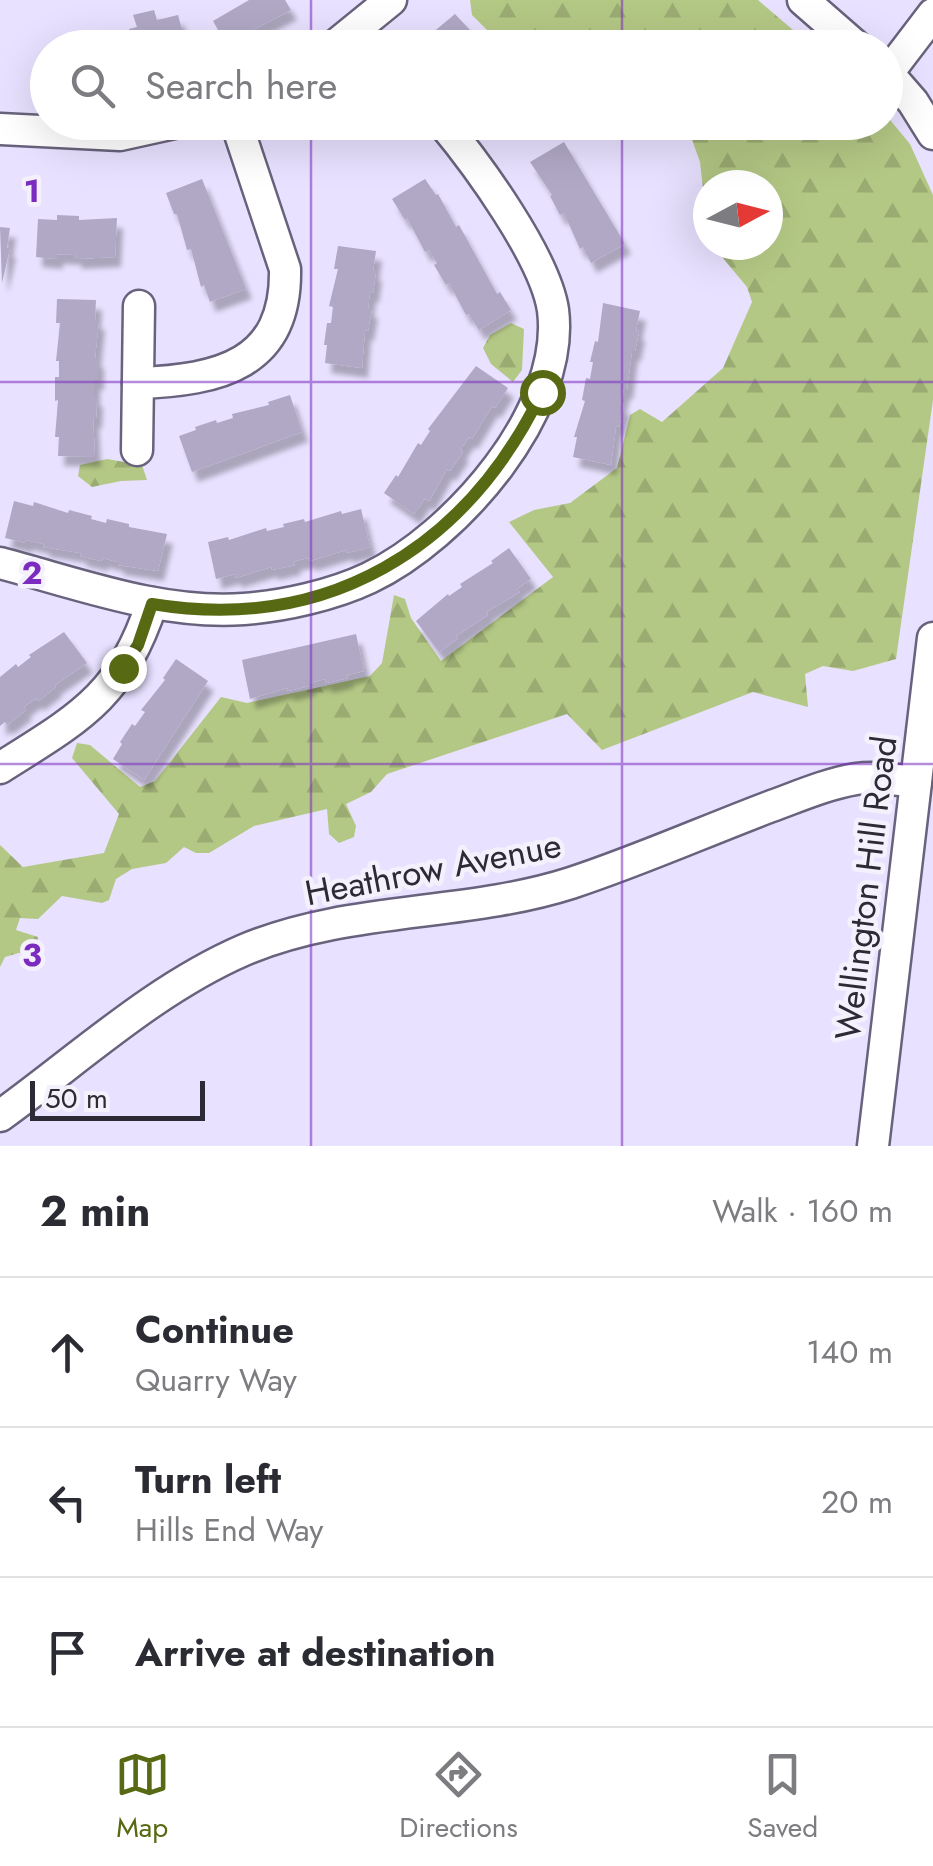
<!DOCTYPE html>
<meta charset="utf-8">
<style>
body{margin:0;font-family:Jost,sans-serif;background:#f2f2f3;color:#2b2b33}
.compass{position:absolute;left:693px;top:170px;width:90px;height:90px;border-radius:50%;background:#fff;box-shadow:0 10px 40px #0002;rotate:83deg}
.scale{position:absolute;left:30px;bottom:25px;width:175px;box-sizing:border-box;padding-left:10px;border:5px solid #2c2a35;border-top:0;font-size:28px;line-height:35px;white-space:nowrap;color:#2c2a35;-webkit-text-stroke:8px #f4f1fd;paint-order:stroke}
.stop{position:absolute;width:30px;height:30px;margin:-22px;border:8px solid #576913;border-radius:50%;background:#fff}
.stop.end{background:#576913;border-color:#fff;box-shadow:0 2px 10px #0008}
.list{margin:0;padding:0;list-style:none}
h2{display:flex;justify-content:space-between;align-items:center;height:130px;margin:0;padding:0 40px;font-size:42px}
h2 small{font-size:32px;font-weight:400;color:#7c7c81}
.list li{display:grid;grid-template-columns:65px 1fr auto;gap:30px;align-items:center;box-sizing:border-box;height:150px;padding:0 40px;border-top:2px solid #e1e1e2}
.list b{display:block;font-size:38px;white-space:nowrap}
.list p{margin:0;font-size:32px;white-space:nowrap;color:#7c7c81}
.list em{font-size:32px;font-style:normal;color:#7c7c81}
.icon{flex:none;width:55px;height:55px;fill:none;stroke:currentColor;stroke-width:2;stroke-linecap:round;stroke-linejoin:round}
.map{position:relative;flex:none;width:933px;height:1146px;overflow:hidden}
.search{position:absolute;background:#fff;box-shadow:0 10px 40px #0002;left:30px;right:30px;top:30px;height:110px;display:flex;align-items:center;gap:25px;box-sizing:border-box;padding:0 35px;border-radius:55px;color:#7c7c81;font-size:38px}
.sheet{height:580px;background:#fff}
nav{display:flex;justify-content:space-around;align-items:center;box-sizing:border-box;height:140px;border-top:2px solid #e1e1e2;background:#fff;font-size:28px;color:#7c7c81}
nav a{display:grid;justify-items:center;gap:5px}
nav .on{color:#576913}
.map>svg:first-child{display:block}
.forest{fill:url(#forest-firs)}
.building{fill:#b0a8c5;filter:url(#shadow)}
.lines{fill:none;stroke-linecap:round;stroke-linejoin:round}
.minor-casing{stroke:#69627c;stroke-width:35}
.minor{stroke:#fff;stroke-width:30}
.route{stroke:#576913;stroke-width:12}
.grid{fill:none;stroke:#7b2cbf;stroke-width:2.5;stroke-opacity:0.55}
.labels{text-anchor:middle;stroke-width:9;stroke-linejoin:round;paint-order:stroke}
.street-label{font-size:35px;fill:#2c2a35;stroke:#f4f1fd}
.grid-label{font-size:32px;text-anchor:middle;font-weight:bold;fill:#7b2cbf;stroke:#f4f1fd;stroke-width:9;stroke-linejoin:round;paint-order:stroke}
</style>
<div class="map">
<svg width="933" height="1146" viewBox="0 0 933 1146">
<defs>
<pattern id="forest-firs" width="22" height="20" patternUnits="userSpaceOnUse" patternTransform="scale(2.5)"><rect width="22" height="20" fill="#b4c885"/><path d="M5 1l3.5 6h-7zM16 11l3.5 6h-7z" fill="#9bac73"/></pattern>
<filter id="shadow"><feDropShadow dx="6" dy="10" stdDeviation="2.5" flood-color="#0004"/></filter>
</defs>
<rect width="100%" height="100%" fill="#e8e1ff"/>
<g class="forest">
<polygon points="470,0 758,0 813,47 504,47 472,15"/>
<polygon points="886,115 910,144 933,195 933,400 896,659 853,671 823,666 805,674 808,707 753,692 602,750 567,714 387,774 371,792 346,804 356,826 354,837 339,843 329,834 327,809 254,826 209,853 196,853 184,847 166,863 132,869 116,879 109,900 102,903 62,896 38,919 20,918 16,930 38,937 36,948 5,957 0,967 0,845 23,867 104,853 119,814 72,758 77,743 90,745 140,787 155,781 221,697 247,703 370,676 382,663 394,595 405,599 411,618 441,661 553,577 509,522 534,510 570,503 617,468 630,415 640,409 662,422 723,368 752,302 747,287 712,245 768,245 768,185 708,185 708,232 700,162 686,123 886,122"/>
<polygon points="511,323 524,329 522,370 513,382 491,364 483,348 490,335"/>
<polygon points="107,459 142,465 147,480 121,481 92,487 78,476 80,465"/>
</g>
<g class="building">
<polygon points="249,0 285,0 291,10 226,44 213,21"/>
<polygon points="154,10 157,20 178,15 187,48 133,48 129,29 137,27 133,15"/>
<polygon points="455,14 483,44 480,48 432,48 425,39"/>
<polygon points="564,142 625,244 591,263 583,247 580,249 564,213 560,215 550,196 552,195 530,162"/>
<polygon points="202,179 246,289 210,302 204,285 201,287 191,249 187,250 177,214 174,214 166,193"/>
<polygon points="425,179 436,195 438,194 456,227 459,225 497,294 500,292 511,310 479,330 469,314 466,315 449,283 446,285 434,265 437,263 429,250 425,252 407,218 405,220 392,199"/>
<polygon points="57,215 79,216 79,220 117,218 115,257 75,259 76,255 57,254 57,259 36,257 38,219 57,220"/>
<polygon points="0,227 10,228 7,248 10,248 2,283"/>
<polygon points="338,246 376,251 373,271 376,271 373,293 370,292 368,308 372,308 368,331 365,330 362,368 325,363 327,345 324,345 327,323 331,323 333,307 329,306 338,269 334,269"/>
<polygon points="57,299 96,300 95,320 99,320 95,358 98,358 98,380 94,380 94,397 97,397 96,418 93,418 95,457 58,456 59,437 55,437 58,400 55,401 55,377 59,377 59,361 56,361 60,323 56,323"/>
<polygon points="603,303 640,311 636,330 639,331 635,351 632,351 627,389 624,389 620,404 624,405 619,427 616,426 611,465 573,457 577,437 574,437 585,401 582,400 586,378 590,379 593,362 590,362 595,341 598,342"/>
<polygon points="476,366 508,388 495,408 492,406 472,439 469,437 460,450 463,452 450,471 447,469 429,501 425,498 414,514 384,493 396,475 398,477 418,443 421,445 430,431 428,429"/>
<polygon points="290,395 302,432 192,472 179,436 196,430 195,427 216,420 217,423 233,418 232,414 269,405 268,402"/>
<polygon points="14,501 33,506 34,502 68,513 69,510 92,516 91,519 106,523 107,519 129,524 129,527 167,534 158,571 118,565 118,562 103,558 101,561 80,556 81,553 43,547 44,544 26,540 26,543 5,538"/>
<polygon points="361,509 370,547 347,553 346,550 310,561 309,558 294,561 295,565 272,570 271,567 236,578 235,574 216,579 208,542 228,537 229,540 266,528 267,531 284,527 283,524 304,519 305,522 341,511 342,514"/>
<polygon points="509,548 531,579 517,589 520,592 486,612 488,615 456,636 458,638 439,652 416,621 448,594 449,596 462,587 460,584 493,563 491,561"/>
<polygon points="64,632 87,663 55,685 56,687 38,701 36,698 24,707 26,710 7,725 5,722 0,726 0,677 16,664 18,667 31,657 29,655"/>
<polygon points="356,634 364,671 347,675 348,678 326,683 325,679 309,683 309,686 288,691 287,688 250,699 242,660"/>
<polygon points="176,659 208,681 144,780 113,759 122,744 120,742 132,724 135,726 145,712 141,710 165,680 163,678"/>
</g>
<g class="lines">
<g class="minor-casing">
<g id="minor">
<polyline points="803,0 858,48"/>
<polyline points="332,48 391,0"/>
<polyline points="886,71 913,102 933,134"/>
<polyline points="888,73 933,14"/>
<polyline points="0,129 120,135 179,122"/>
<path d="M138,383C219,380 287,365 285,269L236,122"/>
<polyline points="137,450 139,306"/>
<path d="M0,563C80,584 161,615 244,609C284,606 333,595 369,578C455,537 566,412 553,310C545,257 477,164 442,122"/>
<path d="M0,768C79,718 121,697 152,603"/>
<path d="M0,1116C79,1059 154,989 244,950C348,906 465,917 571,883C638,861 703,832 769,807C797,797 826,784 856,779C876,776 896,780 916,782"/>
<polyline points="873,1146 933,638"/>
</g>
</g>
<use href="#minor" class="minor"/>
</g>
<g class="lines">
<path class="route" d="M123,668L138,645L152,604C327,633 466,549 542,392"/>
</g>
<path class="grid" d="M311,0V48M622,0V48M311,122V1146M622,122V1146M0,382H933M0,764H933"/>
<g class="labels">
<g class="street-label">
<text transform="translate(433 869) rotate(-11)" y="12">Heathrow Avenue</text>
<text transform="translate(866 888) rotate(-83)" y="12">Wellington Hill Road</text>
</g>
</g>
<g class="grid-label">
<text x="32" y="202">1</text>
<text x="32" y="584">2</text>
<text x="32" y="966">3</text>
</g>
</svg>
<svg class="compass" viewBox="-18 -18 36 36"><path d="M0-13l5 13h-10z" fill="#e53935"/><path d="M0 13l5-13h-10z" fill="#7c7c81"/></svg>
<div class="scale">50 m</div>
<div class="stop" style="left:542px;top:392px"></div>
<div class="stop end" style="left:123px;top:668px"></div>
<div class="search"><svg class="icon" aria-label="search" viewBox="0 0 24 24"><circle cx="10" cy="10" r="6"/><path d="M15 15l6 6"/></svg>Search here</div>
</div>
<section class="sheet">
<h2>2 min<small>Walk · 160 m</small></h2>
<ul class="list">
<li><svg class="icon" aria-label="ahead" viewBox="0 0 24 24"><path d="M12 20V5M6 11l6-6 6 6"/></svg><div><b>Continue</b><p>Quarry Way</p></div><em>140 m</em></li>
<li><svg class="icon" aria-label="left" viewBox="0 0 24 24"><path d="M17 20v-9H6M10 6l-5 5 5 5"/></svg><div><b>Turn left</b><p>Hills End Way</p></div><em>20 m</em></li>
<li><svg class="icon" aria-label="arrive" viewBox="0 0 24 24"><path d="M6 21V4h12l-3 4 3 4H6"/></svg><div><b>Arrive at destination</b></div></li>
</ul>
</section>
<nav>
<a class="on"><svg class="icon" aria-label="map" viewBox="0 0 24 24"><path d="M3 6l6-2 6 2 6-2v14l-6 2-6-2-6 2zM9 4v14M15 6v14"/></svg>Map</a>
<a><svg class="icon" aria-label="directions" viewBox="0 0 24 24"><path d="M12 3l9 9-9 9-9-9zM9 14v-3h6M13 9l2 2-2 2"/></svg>Directions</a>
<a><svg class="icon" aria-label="saved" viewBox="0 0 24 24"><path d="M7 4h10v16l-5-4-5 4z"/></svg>Saved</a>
</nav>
